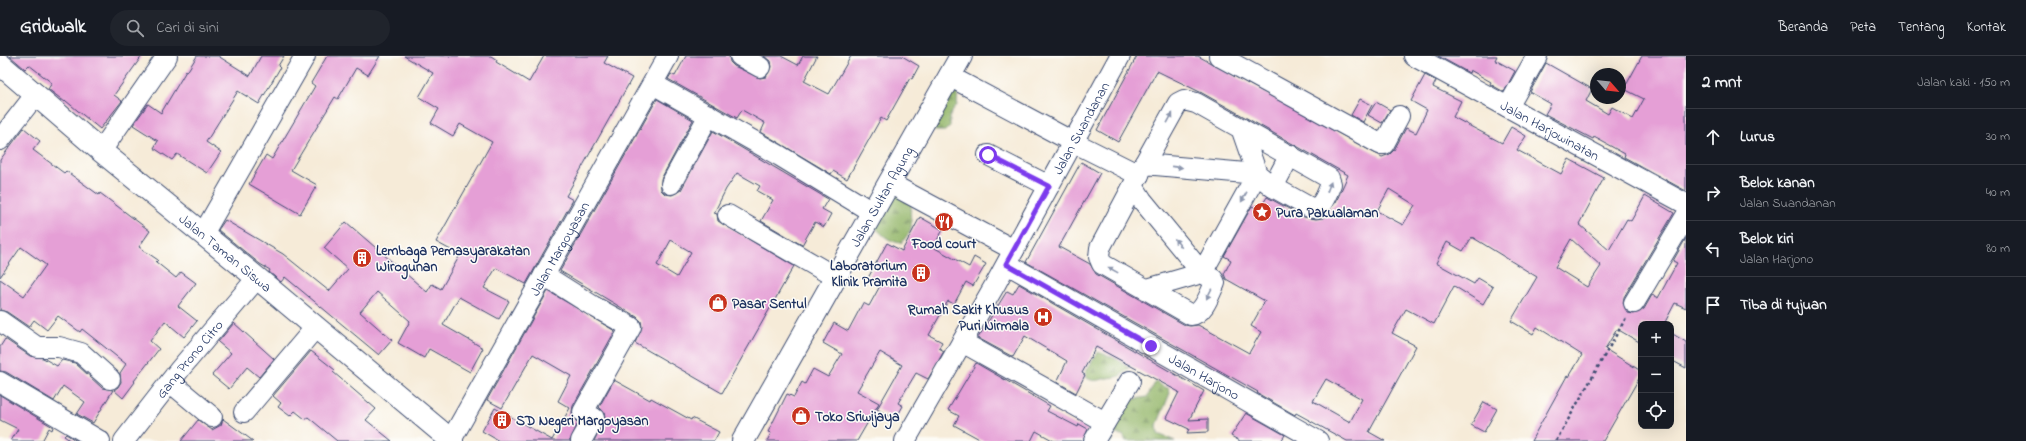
<!DOCTYPE html>
<html lang="id">
<meta charset="utf-8">
<style>
body{margin:0;font-family:"Indie Flower",sans-serif;background:#20242c;color:#f1f3f6}
.controls{position:absolute;right:12px;bottom:12px;display:grid;overflow:hidden;border-radius:8px;box-shadow:0 4px 16px #0002}
.controls button{width:36px;height:36px;display:grid;place-items:center;padding:0;border:0;border-bottom:1px solid #363941;background:#171b24;color:#f1f3f6;font:20px sans-serif}
.compass{position:absolute;left:1590px;top:12px;width:36px;height:36px;border-radius:50%;background:#171b24;box-shadow:0 4px 16px #0002;rotate:118deg}
.stop{position:absolute;width:12px;height:12px;margin:-9px;border:3px solid #7c3aed;border-radius:50%;background:#fff}
.stop.end{background:#7c3aed;border-color:#fff;box-shadow:0 1px 4px #0008}
.list{margin:0;padding:0;list-style:none}
h2{display:flex;justify-content:space-between;align-items:center;height:52px;margin:0;padding:0 16px;font-size:17px}
h2 small{font-size:13px;font-weight:400;color:#9ea1a6}
.list li{display:grid;grid-template-columns:26px 1fr auto;gap:12px;align-items:center;box-sizing:border-box;height:56px;padding:0 16px;border-top:1px solid #363941}
.list b{display:block;font-size:15px;white-space:nowrap}
.list p{margin:0;font-size:13px;white-space:nowrap;color:#9ea1a6}
.list em{font-size:13px;font-style:normal;color:#9ea1a6}
.icon{flex:none;width:22px;height:22px;fill:none;stroke:currentColor;stroke-width:2;stroke-linecap:round;stroke-linejoin:round}
.map{position:relative;flex:none;width:1686px;height:385px;overflow:hidden}
header{display:flex;align-items:center;gap:24px;box-sizing:border-box;height:56px;padding:0 20px;background:#171b24;border-bottom:1px solid #363941}
header strong{font-size:19px}
nav{display:flex;gap:22px;margin-inline-start:auto;font-size:14px}
.search{width:280px;height:36px;background:#20242c;display:flex;align-items:center;gap:10px;box-sizing:border-box;padding:0 14px;border-radius:22px;color:#9ea1a6;font-size:15px}
main{display:flex}
aside{flex:1;background:#171b24}
.map>svg:first-child{display:block}
.forest{fill:url(#forest-firs);stroke:#567263}
.building{fill:#e59fd6;fill-rule:evenodd}
.lines{fill:none;stroke-linecap:round;stroke-linejoin:round}
.minor-casing{stroke:#3c4b70;stroke-width:22}
.major-casing{stroke:#3c4b70;stroke-width:24}
.path{stroke:#3c4b70;stroke-width:2.5;stroke-dasharray:3 3;stroke-linecap:butt}
.minor{stroke:#fff;stroke-width:20}
.major{stroke:#fff;stroke-width:22}
.oneway{fill:#8d97ae}
.route{stroke:#7c3aed;stroke-width:5}
.labels{text-anchor:middle;stroke-width:3;stroke-linejoin:round;paint-order:stroke}
.street-label{font-size:14px;fill:#1b2f5e;stroke:#fdfcf7}
.poi-label{font-size:14px;font-weight:bold;fill:#1b2f5e;stroke:#fdfcf7;text-anchor:start}
</style>
<header>
<strong>Gridwalk</strong>
<div class="search"><svg class="icon" aria-label="search" viewBox="0 0 24 24"><circle cx="10" cy="10" r="6"/><path d="M15 15l6 6"/></svg>Cari di sini</div>
<nav><a>Beranda</a><a>Peta</a><a>Tentang</a><a>Kontak</a></nav>
</header>
<main>
<div class="map">
<svg width="1686" height="385" viewBox="0 0 1686 385">
<defs>
<pattern id="forest-firs" width="22" height="20" patternUnits="userSpaceOnUse"><rect width="22" height="20" fill="#92b568"/><path d="M5 1l3.5 6h-7zM16 11l3.5 6h-7z" fill="#769459"/></pattern>
</defs>
<rect width="100%" height="100%" fill="#fdfcf7"/>
<filter id="ink" filterUnits="userSpaceOnUse"><feTurbulence type="fractalNoise" baseFrequency=".025" numOctaves="2"/><feDisplacementMap in="SourceGraphic" scale="8" xChannelSelector="R" yChannelSelector="G"/><feConvolveMatrix kernelMatrix="1 2 1 2 8 2 1 2 1" color-interpolation-filters="sRGB"/></filter>
<filter id="wash" filterUnits="userSpaceOnUse"><feTurbulence type="fractalNoise" baseFrequency=".012" numOctaves="4" result="noise"/><feDisplacementMap in="SourceGraphic" scale="16" xChannelSelector="R" yChannelSelector="G"/><feGaussianBlur stdDeviation="0.9" result="paint"/><feColorMatrix in="noise" values="0 0 0 0 0 0 0 0 0 0 0 0 0 0 0 0 0 1.4 0 .05"/><feComposite in="paint" operator="in"/></filter>
<g filter="url(#wash)">
<rect width="100%" height="100%" fill="#f6ebd8"/>
<g class="forest">
<polygon points="938,33 958,33 957,49 950,59 950,70 945,75 935,75 929,68"/>
<path d="M893,131L912,148C906,168 920,166 901,187C890,186 883,180 875,171Z"/>
<path d="M1098,296L1117,303L1129,312C1126,315 1123,319 1119,320C1115,322 1111,321 1107,322C1099,324 1093,327 1086,321V315Z"/>
<polygon points="1156,325 1162,330 1168,332 1170,337 1157,369 1158,378 1175,385 1126,385 1123,379 1112,378 1113,385 1099,385 1130,340 1135,343 1147,341"/>
</g>
<g id="blocks">
<g class="building">
<polygon points="10,0 142,0 114,39 122,45 100,73 66,45 65,46 48,33 52,27 29,9 25,13"/>
<polygon points="197,0 218,0 250,20 261,0 284,0 278,10 280,12 259,48 238,35 206,86 221,96 207,117 177,98 172,104 154,92 158,85 133,69 148,48 161,57 186,15 187,16"/>
<polygon points="327,0 380,0 368,19 356,12 338,43 335,41 291,114 317,129 300,158 249,128 266,99 272,103 315,30 311,27"/>
<polygon points="404,0 491,0 497,4 496,6 529,26 544,0 608,0 604,7 632,22 566,140 573,144 526,228 496,212 484,232 509,245 499,263 459,241 443,269 483,292 470,316 429,293 424,302 398,287 410,265 377,236 360,256 392,284 379,299 285,221 281,226 269,216 270,214 260,208 218,174 225,164 283,198 329,235 348,213 324,192 346,166 427,236 432,228 441,233 460,199 436,186 492,86 460,68 453,80 431,67 439,53 419,41 433,17"/>
<polygon points="686,0 729,0 730,6 734,10 760,22 766,21 771,11 770,5 764,0 781,0 798,9 803,0 817,0 804,25 829,38 851,0 902,0 919,10 912,23 910,22 886,65 881,62 847,123 833,115 831,118 761,76 765,67 742,54 737,62 668,23 671,18 675,20"/>
<path d="M1137,0H1198L1382,101L1390,98L1394,94L1406,72L1416,77L1421,67L1427,54L1411,45L1425,19L1436,25L1433,31L1461,45L1453,61L1502,87L1511,71L1526,80L1517,94L1561,118L1569,103L1604,122L1579,168L1609,194L1627,163L1631,165L1645,140L1674,157L1624,241L1623,247L1628,257L1634,258L1644,253L1652,239L1658,242L1677,207L1673,205L1686,182V252L1675,247L1664,268H1641V287L1617,273L1605,293L1641,315V319L1603,385H1531L1567,320L1569,321L1582,299L1537,271L1533,278L1511,265L1537,221L1472,181L1463,195L1447,186L1436,207L1474,228L1478,222L1493,231L1483,248L1454,230L1434,268L1406,253L1392,277L1416,290L1369,376L1385,385H1347L1296,357L1295,359L1257,337L1258,336L1026,206L1081,106L1100,117L1059,191L1090,208L1096,218L1185,269L1190,270L1198,269L1249,297L1261,276L1251,270L1265,245L1226,223L1224,218L1231,204L1224,200L1252,150L1259,154L1267,141L1304,161L1316,163L1323,162L1336,146L1348,119L1202,37L1157,15L1118,86L1097,74ZM1389,133L1415,149L1403,169L1377,155ZM1571,183L1601,210L1587,231L1555,211ZM1326,323L1362,343L1350,366L1313,345Z"/>
<polygon points="1438,0 1497,0 1495,4 1515,15 1504,36 1490,28 1491,26 1470,14 1469,17"/>
<polygon points="1642,0 1686,0 1686,135 1624,101 1625,98 1594,81 1593,83 1545,58 1551,48 1530,36 1546,7 1592,33 1586,45 1608,58 1612,51 1633,63 1644,43 1624,33"/>
<path d="M657,43L693,64L661,123V134L665,138L672,139L681,134L713,75L828,143L822,153L831,158L824,171L815,166L802,189L761,165L773,144L757,135L760,130L737,117L726,133L714,157L717,158L718,165L794,210L722,337L635,287L642,271L641,265L637,261L560,215ZM671,184L691,196L677,221L657,209Z"/>
<polygon points="1360,43 1372,49 1363,66 1351,59"/>
<polygon points="1376,46 1390,54 1382,67 1368,59"/>
<polygon points="24,72 40,85 33,94 64,117 66,115 99,139 100,137 150,175 139,191 158,204 156,206 176,222 181,216 196,227 178,250 197,265 184,281 165,265 150,285 159,293 134,325 135,326 123,342 114,334 118,331 121,326 120,317 126,308 82,273 80,276 58,260 47,274 34,264 29,271 7,256 0,254 0,223 24,240 46,209 21,191 0,221 0,104"/>
<polygon points="920,161 943,174 933,191 969,211 974,201 986,208 973,230 966,226 954,248 948,245 929,279 942,286 939,292 944,295 928,323 916,317 898,347 903,350 895,364 877,353 902,309 880,296 857,335 879,347 857,385 767,385 771,377 768,376 787,338 794,341 802,326 805,328 813,313 828,321 842,298 823,287 834,267 848,275 863,247 869,250 880,230 868,222 887,187 902,195"/>
<polygon points="1019,228 1204,335 1189,364 1208,363 1208,376 1187,377 1189,373 1166,362 1179,336 1096,291 1082,317 1085,319 1076,337 1057,326 1067,305 1025,280 1013,301 978,282 1007,235 1013,238"/>
<polygon points="548,235 615,275 573,350 572,356 573,362 578,367 570,385 499,385 482,375 495,352 552,384 570,352 558,345 571,320 533,298 502,352 487,344"/>
<polygon points="234,267 274,303 259,321 247,311 229,333 212,319 231,297 218,286"/>
<polygon points="1671,277 1686,286 1686,312 1671,304"/>
<polygon points="5,283 30,300 43,302 57,310 62,304 75,307 102,332 113,334 93,367 77,358 85,346 63,330 54,345 6,316 0,315 0,291"/>
<polygon points="311,295 335,314 333,316 376,353 366,364 392,385 337,385 308,361 305,363 295,355 290,360 278,351 281,347 273,340"/>
<polygon points="976,307 1050,350 1047,355 1078,371 1079,368 1088,373 1083,385 1054,385 1036,375 1031,385 983,385 954,369 959,360 948,354"/>
<polygon points="614,324 650,344 651,342 691,364 692,362 719,376 714,385 594,385 605,362 604,356 599,351"/>
<polygon points="0,339 53,371 52,374 49,372 42,385 11,385 18,373 0,364"/>
<polygon points="1484,346 1497,353 1484,376 1471,369"/>
<polygon points="1246,357 1285,379 1281,385 1240,385 1231,380"/>
<polygon points="223,363 253,385 181,385 198,364 212,374 221,369"/>
<polygon points="66,378 77,385 71,385 64,380"/>
</g>
</g>
</g>
<g filter="url(#ink)">
<use href="#blocks" fill-opacity="0" stroke="#3c4b70" stroke-width="1"/>
<g class="lines">
<g class="minor-casing">
<g id="minor">
<polyline points="740,0 760,11"/>
<polyline points="1219,0 1380,88 1384,88 1399,60"/>
<path id="s1" d="M1414,0L1686,148"/>
<polyline points="949,20 1073,86 1139,119"/>
<polyline points="653,28 780,100 872,156"/>
<polyline points="1508,51 1537,0"/>
<polyline points="0,84 36,38"/>
<polyline points="101,95 167,0"/>
<polyline points="988,99 1049,130"/>
<path d="M1144,108L1178,47L1184,44L1196,47L1329,122L1331,128C1327,137 1322,156 1309,151L1273,131L1257,118L1241,72"/>
<polyline points="889,127 1014,194"/>
<polyline points="671,128 709,59"/>
<path d="M1133,130L1100,192L1099,201L1102,208L1191,259C1204,258 1210,237 1215,227L1213,223L1202,217L1142,144L1133,130L1144,108L1257,118L1202,217L1147,233"/>
<polyline points="1273,131 1290,99"/>
<polyline points="728,159 835,221"/>
<polyline points="203,178 305,0"/>
<path id="s2" d="M1007,208L1318,385"/>
<polyline points="544,219 593,250 631,271 583,356 594,362 581,385"/>
<polyline points="1634,247 1686,160"/>
<polyline points="0,265 37,291 59,291 81,297 110,323"/>
<polyline points="962,286 1105,366"/>
<polyline points="0,326 100,385"/>
<polyline points="170,326 212,361"/>
<polyline points="244,356 315,272"/>
<path id="s3" d="M451,384L668,0"/>
<path id="s4" d="M124,385L180,313L257,222"/>
<path id="s5" d="M905,385L996,227L1120,0"/>
<polyline points="1094,385 1130,325"/>
</g>
</g>
<g class="major-casing">
<g id="major">
<path id="s6" d="M0,8L101,95L257,222L452,385"/>
<path id="s7" d="M743,385L961,0"/>
</g>
</g>
<polyline class="path" points="1556,385 1627,260"/>
<use href="#minor" class="minor"/>
<use href="#major" class="major"/>
</g>
<defs><path id="oneway-solid" d="M-6-.8H1V-3.2L6.5 0L1 3.2V.8H-6Z"/></defs>
<g class="oneway">
<use href="#oneway-solid" transform="translate(1170 62) rotate(-61)"/>
<use href="#oneway-solid" transform="translate(1177 111) rotate(6)"/>
<use href="#oneway-solid" transform="translate(1329 131) rotate(-69)"/>
<use href="#oneway-solid" transform="translate(1244 141) rotate(119)"/>
<use href="#oneway-solid" transform="translate(1178 187) rotate(-129)"/>
<use href="#oneway-solid" transform="translate(1113 214) rotate(-151)"/>
<use href="#oneway-solid" transform="translate(1209 238) rotate(117)"/>
</g>
</g>
<g class="lines" filter="url(#ink)">
<polyline class="route" points="988,99 1049,130 1006,208 1151,290"/>
</g>
<defs>
<g id="sight-disc" transform="scale(1)"><circle r="9.5" fill="#c8321e" stroke="#fdfcf7"/><path d="M0-6L1.8-2.2L6-1.7L2.9 1.2L3.7 5.4L0 3.3L-3.7 5.4L-2.9 1.2L-6-1.7L-1.8-2.2Z" fill="#fff"/></g>
<g id="restaurant-disc" transform="scale(1)"><circle r="9.5" fill="#c8321e" stroke="#fdfcf7"/><path d="M-5-6h1v4h1v-4h1v4h1v-4h1v5L-1.5 .5V6h-2V.5L-5-1ZM5-6V6H3V1.5H1.5Q1.5-4 5-6Z" fill="#fff"/></g>
<g id="building-disc" transform="scale(1)"><circle r="9.5" fill="#c8321e" stroke="#fdfcf7"/><path d="M-4-6H4V6H1V3H-1V6H-4ZM-2.5-4.3h1.7v1.8h-1.7ZM.8-4.3h1.7v1.8H.8ZM-2.5-1h1.7V.8h-1.7ZM.8-1h1.7V.8H.8Z" fill="#fff"/></g>
<g id="shop-disc" transform="scale(1)"><circle r="9.5" fill="#c8321e" stroke="#fdfcf7"/><path d="M-5-2.5h2.3a2.7 3.5 0 0 1 5.4 0H5L5.5 6h-11ZM-1.5-2.5h3a1.5 2.3 0 0 0-3 0Z" fill="#fff"/></g>
<g id="hospital-disc" transform="scale(1)"><circle r="9.5" fill="#c8321e" stroke="#fdfcf7"/><path d="M-5-5h3v3.5h4V-5h3V5h-3V1.5h-4V5h-3Z" fill="#fff"/></g>
</defs>
<g fill-rule="evenodd">
<use href="#sight-disc" x="1262" y="156"/>
<use href="#restaurant-disc" x="944" y="166"/>
<use href="#building-disc" x="362" y="202"/>
<use href="#building-disc" x="921" y="217"/>
<use href="#shop-disc" x="718" y="247"/>
<use href="#hospital-disc" x="1043" y="261"/>
<use href="#shop-disc" x="801" y="360"/>
<use href="#building-disc" x="502" y="364"/>
</g>
<g class="labels">
<g class="street-label">
<text dy="5" stroke="none"><textPath href="#s5" startOffset="359">Jalan Suandanan</textPath></text>
<text dy="5" stroke="none"><textPath href="#s1" startOffset="155">Jalan Harjowinatan</textPath></text>
<text dy="5" stroke="none"><textPath href="#s7" startOffset="281">Jalan Sultan Agung</textPath></text>
<text dy="5" stroke="none"><textPath href="#s3" startOffset="220">Jalan Margoyasan</textPath></text>
<text dy="5" stroke="none"><textPath href="#s6" startOffset="294">Jalan Taman Siswa</textPath></text>
<text dy="5" stroke="none"><textPath href="#s4" startOffset="105">Gang Prono Citro</textPath></text>
<text dy="5" stroke="none"><textPath href="#s2" startOffset="227">Jalan Harjono</textPath></text>
</g>
<g class="poi-label">
<text x="1276" y="161">Pura Pakualaman</text>
<text x="944" y="192" text-anchor="middle">Food court</text>
<text x="376" y="199">Lembaga Pemasyarakatan<tspan x="376" dy="16">Wirogunan</tspan></text>
<text x="907" y="214" text-anchor="end">Laboratorium<tspan x="907" dy="16">Klinik Pramita</tspan></text>
<text x="732" y="252">Pasar Sentul</text>
<text x="1029" y="258" text-anchor="end">Rumah Sakit Khusus<tspan x="1029" dy="16">Puri Nirmala</tspan></text>
<text x="815" y="365">Toko Sriwijaya</text>
<text x="516" y="369">SD Negeri Margoyasan</text>
</g>
</g>
</svg>
<div class="controls">
<button>+</button>
<button>−</button>
<button><svg class="icon" aria-label="locate" viewBox="0 0 24 24"><circle cx="12" cy="12" r="6"/><path d="M12 2v4M12 18v4M2 12h4M18 12h4"/></svg></button>
</div>
<svg class="compass" viewBox="-18 -18 36 36"><path d="M0-13l5 13h-10z" fill="#e53935"/><path d="M0 13l5-13h-10z" fill="#9ea1a6"/></svg>
<div class="stop" style="left:988px;top:99px"></div>
<div class="stop end" style="left:1151px;top:290px"></div>
</div>
<aside>
<h2>2 mnt<small>Jalan kaki · 150 m</small></h2>
<ul class="list">
<li><svg class="icon" aria-label="ahead" viewBox="0 0 24 24"><path d="M12 20V5M6 11l6-6 6 6"/></svg><div><b>Lurus</b></div><em>30 m</em></li>
<li><svg class="icon" aria-label="right" viewBox="0 0 24 24"><path d="M7 20v-9h11M14 6l5 5-5 5"/></svg><div><b>Belok kanan</b><p>Jalan Suandanan</p></div><em>40 m</em></li>
<li><svg class="icon" aria-label="left" viewBox="0 0 24 24"><path d="M17 20v-9H6M10 6l-5 5 5 5"/></svg><div><b>Belok kiri</b><p>Jalan Harjono</p></div><em>80 m</em></li>
<li><svg class="icon" aria-label="arrive" viewBox="0 0 24 24"><path d="M6 21V4h12l-3 4 3 4H6"/></svg><div><b>Tiba di tujuan</b></div></li>
</ul>
</aside>
</main>
